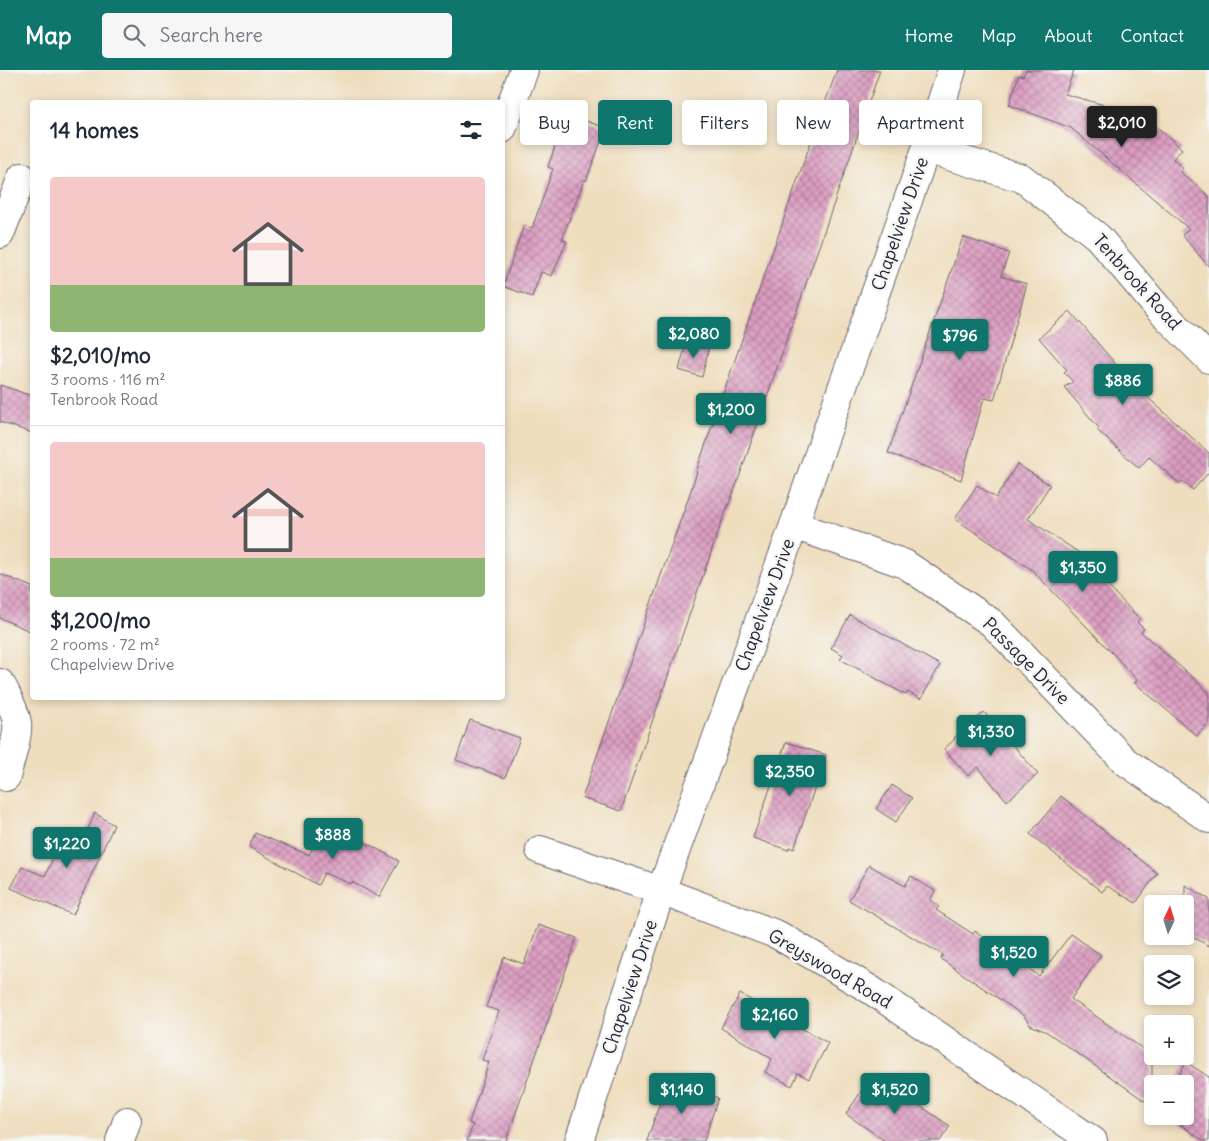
<!DOCTYPE html>
<meta charset="utf-8">
<style>
body{margin:0;font-family:Delius,sans-serif;background:#f6f6f7;color:#1f2937;height:100vh;display:flex;flex-direction:column;font-size:19px;white-space:nowrap}
*{box-sizing:border-box;margin:0}
p{font-size:16px;color:#747a83}
.icon{flex:none;width:28px;height:28px;fill:none;stroke:currentColor;stroke-width:2;stroke-linecap:round;stroke-linejoin:round}
.map{position:relative;flex:1;overflow:hidden}
.panel{position:absolute;left:30px;top:30px;width:475px;height:600px;display:flex;flex-direction:column;background:#fff;border-radius:5px;box-shadow:0 2px 8px #0003}
.panel>*{flex:none}
.guide{position:absolute;left:520px;top:30px;width:475px;height:45px;display:flex;gap:10px}
.needle{width:32px;rotate:4deg}
.buttons{position:absolute;left:1144px;top:825px;display:grid;gap:10px}
.buttons a{display:grid;place-items:center;width:50px;height:50px;border-radius:5px;background:#fff;box-shadow:0 2px 8px #0003;font-size:25px}
.price{position:absolute;translate:-50% -42px;padding:0 11px;border-radius:5px;background:#0f766e;color:#fff;font-size:16px;line-height:32px;filter:drop-shadow(0 1px 2px #0008)}
.price::after{content:'';position:absolute;left:50%;top:30px;width:15px;height:11px;margin-left:-8px;background:inherit;clip-path:polygon(0 0,100% 0,50% 100%)}
.price.current{background:#222;color:#fff}
ul{padding:0;list-style:none}
li{display:grid;align-content:center;gap:10px;height:265px;padding:0 20px}
li+li{border-top:1px solid #e0e1e3}
li span{display:grid;place-items:center;height:155px;border-radius:5px;color:#555}
li>.icon{margin-inline-start:auto}
span .icon{width:90px;height:90px;fill:#fffc;stroke-width:1}
li b{font-size:21px}
h2{display:flex;justify-content:space-between;align-items:center;height:60px;padding:0 20px;font-size:21px}
.tag{padding:0 18px;border-radius:5px;background:#fff;box-shadow:0 2px 8px #0003;font-size:18px;line-height:45px}
.tag.current{background:#0f766e;color:#fff}
header{display:flex;align-items:center;gap:30px;box-sizing:border-box;height:70px;padding:0 25px;background:#0f766e;color:#fff}
header strong{font-size:24px}
nav{display:flex;gap:28px;margin-inline-start:auto;font-size:18px}
.search{width:350px;height:45px;background:#f6f6f7;display:flex;align-items:center;gap:12px;box-sizing:border-box;padding:0 18px;border-radius:5px;color:#747a83;font-size:19px}
.map>svg:first-child{display:block}
.building{fill:url(#building-cross-hatch)}
.lines{fill:none;stroke-linecap:round;stroke-linejoin:round}
.minor-casing{stroke:#6a6469;stroke-width:30}
.minor{stroke:#fff;stroke-width:28}
.labels{text-anchor:middle;stroke-width:5;stroke-linejoin:round;paint-order:stroke}
.street-label{font-size:18px;fill:#22223b;stroke:#f6f6f2}
</style>
<header>
<strong>Map</strong>
<div class="search"><svg class="icon" aria-label="search" viewBox="0 0 24 24"><circle cx="10" cy="10" r="6"/><path d="M15 15l6 6"/></svg>Search here</div>
<nav><a>Home</a><a>Map</a><a>About</a><a>Contact</a></nav>
</header>
<div class="map">
<svg width="1209" height="1071" viewBox="0 0 1209 1071">
<defs>
<pattern id="building-cross-hatch" width="8" height="8" patternUnits="userSpaceOnUse" patternTransform="scale(1.25)"><rect width="8" height="8" fill="#dc9dc1"/><path d="M0 0l8 8M0 8l8-8" fill="none" stroke="#b2809e"/></pattern>
</defs>
<rect width="100%" height="100%" fill="#f6f6f2"/>
<filter id="ink" filterUnits="userSpaceOnUse"><feTurbulence type="fractalNoise" baseFrequency=".02" numOctaves="2"/><feDisplacementMap in="SourceGraphic" scale="10" xChannelSelector="R" yChannelSelector="G"/><feConvolveMatrix kernelMatrix="1 2 1 2 8 2 1 2 1" color-interpolation-filters="sRGB"/></filter>
<filter id="wash" filterUnits="userSpaceOnUse"><feTurbulence type="fractalNoise" baseFrequency=".0096" numOctaves="4" result="noise"/><feDisplacementMap in="SourceGraphic" scale="20" xChannelSelector="R" yChannelSelector="G"/><feGaussianBlur stdDeviation="1.12" result="paint"/><feColorMatrix in="noise" values="0 0 0 0 0 0 0 0 0 0 0 0 0 0 0 0 0 1.4 0 .05"/><feComposite in="paint" operator="in"/></filter>
<g filter="url(#wash)">
<rect width="100%" height="100%" fill="#efdebe"/>
<g id="blocks">
<path class="building" d="M 837,0 L 880,0 L 736,416 L 722,451 L 621,741 L 582,728 L 688,429 L 697,402 L 696,402 L 803,94 Z
M 1026,0 L 1074,0 L 1065,24 L 1104,35 L 1124,52 L 1127,49 L 1136,56 L 1145,46 L 1182,79 L 1173,89 L 1183,98 L 1180,102 L 1209,126 L 1209,197 L 1182,165 L 1189,159 L 1071,58 L 1009,35 L 1019,5 L 1023,6 Z
M 566,44 L 606,58 L 586,111 L 584,110 L 562,169 L 567,171 L 552,206 L 541,202 L 532,227 L 503,216 L 524,155 L 532,158 L 553,99 L 548,97 Z
M 963,167 L 1009,183 L 1001,206 L 1027,214 L 994,330 L 984,328 L 961,410 L 888,383 Z
M 1070,241 L 1132,313 L 1209,383 L 1209,402 L 1193,420 L 1182,411 L 1180,414 L 1149,387 L 1139,398 L 1097,360 L 1099,358 L 1064,317 L 1073,312 L 1064,302 L 1067,300 L 1039,268 Z
M 687,270 L 709,277 L 702,307 L 679,300 Z
M 0,315 L 32,326 L 32,363 L 0,352 Z
M 1017,394 L 1050,415 L 1028,449 L 1081,484 L 1079,487 L 1140,549 L 1137,552 L 1144,559 L 1141,562 L 1209,622 L 1209,652 L 1197,666 L 1135,613 L 1137,610 L 1114,585 L 1032,500 L 955,449 L 977,415 L 996,428 Z
M 0,504 L 32,517 L 32,562 L 0,548 Z
M 850,545 L 940,595 L 921,629 L 908,622 L 906,625 L 840,589 L 843,585 L 831,578 Z
M 984,642 L 1038,704 L 1007,731 L 978,697 L 968,706 L 944,679 L 955,669 L 954,668 Z
M 470,650 L 520,668 L 505,708 L 456,690 Z
M 786,672 L 826,685 L 794,779 L 789,777 L 788,780 L 753,768 Z
M 892,715 L 912,728 L 896,752 L 876,739 Z
M 1061,726 L 1157,803 L 1136,833 L 1107,816 L 1102,822 L 1030,764 Z
M 95,743 L 114,755 L 73,845 L 11,818 L 22,797 L 45,806 L 65,761 L 83,770 Z
M 323,758 L 346,770 L 350,764 L 399,791 L 379,827 L 352,812 L 351,814 L 324,803 L 318,815 L 249,777 L 255,763 L 309,785 Z
M 869,795 L 905,816 L 911,806 L 935,821 L 930,830 L 939,836 L 936,840 L 973,864 L 975,861 L 1039,906 L 1071,864 L 1101,885 L 1071,929 L 1152,985 L 1152,1036 L 1047,962 L 1030,955 L 1024,946 L 941,889 L 943,885 L 849,830 Z
M 1185,815 L 1209,829 L 1209,876 L 1185,862 Z
M 538,855 L 577,868 L 506,1071 L 467,1071 L 473,1055 L 469,1053 L 489,992 L 482,990 L 499,941 L 486,937 L 504,887 L 524,894 Z
M 740,924 L 828,973 L 809,1009 L 798,1003 L 792,1016 L 765,1002 L 772,989 L 721,958 Z
M 1186,992 L 1209,1007 L 1209,1071 L 1204,1071 L 1168,1046 L 1185,1046 L 1185,1014 L 1174,1014 Z
M 873,1004 L 950,1056 L 940,1071 L 885,1071 L 846,1044 Z
M 667,1011 L 718,1028 L 704,1071 L 647,1071 Z"/>
</g>
</g>
<g filter="url(#ink)">
<use href="#blocks" fill-opacity="0" stroke="#6a6469" stroke-width="1"/>
<g class="lines">
<g class="minor-casing">
<path id="minor" d="M 502,59 L 524,0
M 926,79 L 1022,108 L 1098,167 L 1158,238 L 1209,289
M 0,164 L 22,107
M 794,455 L 905,494 L 992,553 L 1126,692 L 1209,749
M 0,613 C 5,620 16,644 17,653 C 19,665 9,694 6,707
M 540,780 L 661,821 L 778,865 L 871,920 L 1093,1071
M 120,1071 L 127,1051
M 579,1071 L 661,821 L 794,455 L 926,79 L 952,0"/>
</g>
<use href="#minor" class="minor"/>
</g>
</g>
<g class="labels">
<g class="street-label">
<text transform="translate(900 154) rotate(-71)" y="6">Chapelview Drive</text>
<text transform="translate(1137 212) rotate(48)" y="6">Tenbrook Road</text>
<text transform="translate(765 535) rotate(-70)" y="6">Chapelview Drive</text>
<text transform="translate(1026 591) rotate(45)" y="6">Passage Drive</text>
<text transform="translate(830 899) rotate(30)" y="6">Greyswood Road</text>
<text transform="translate(630 917) rotate(-72)" y="6">Chapelview Drive</text>
</g>
</g>
</svg>
<div class="buttons">
<a><svg class="needle" viewBox="-14 -14 28 28"><path d="M0-13l5 13h-10z" fill="#e53935"/><path d="M0 13l5-13h-10z" fill="#747a83"/></svg></a>
<a><svg class="icon" aria-label="layers" viewBox="0 0 24 24"><path d="M12 4l9 5-9 5-9-5zM3 14l9 5 9-5"/></svg></a>
<a>+</a>
<a>−</a>
</div>
<b class="price current" style="left:1122px;top:78px">$2,010</b>
<b class="price" style="left:694px;top:289px">$2,080</b>
<b class="price" style="left:960px;top:291px">$796</b>
<b class="price" style="left:1123px;top:336px">$886</b>
<b class="price" style="left:731px;top:365px">$1,200</b>
<b class="price" style="left:1083px;top:523px">$1,350</b>
<b class="price" style="left:991px;top:687px">$1,330</b>
<b class="price" style="left:790px;top:727px">$2,350</b>
<b class="price" style="left:333px;top:790px">$888</b>
<b class="price" style="left:67px;top:799px">$1,220</b>
<b class="price" style="left:1014px;top:908px">$1,520</b>
<b class="price" style="left:775px;top:970px">$2,160</b>
<b class="price" style="left:682px;top:1045px">$1,140</b>
<b class="price" style="left:895px;top:1045px">$1,520</b>
<div class="guide">
<a class="tag">Buy</a>
<a class="tag current">Rent</a>
<a class="tag">Filters</a>
<a class="tag">New</a>
<a class="tag">Apartment</a>
</div>
<section class="panel">
<h2>14 homes<svg class="icon" aria-label="filters" viewBox="0 0 24 24"><path d="M4 7h16M4 17h16"/><circle cx="9" cy="7" r="2"/><circle cx="15" cy="17" r="2"/></svg></h2>
<ul>
<li><span style="background:linear-gradient(#f6c9c9 70%,#8fb573 0)"><svg class="icon" aria-label="home" viewBox="0 0 24 24"><path d="M3 11l9-7 9 7M6 9v11h12V9"/></svg></span><div><b>$2,010/mo</b><p>3 rooms · 116 m²</p><p>Tenbrook Road</p></div></li>
<li><span style="background:linear-gradient(#f6c9c9 75%,#8fb573 0)"><svg class="icon" aria-label="home" viewBox="0 0 24 24"><path d="M3 11l9-7 9 7M6 9v11h12V9"/></svg></span><div><b>$1,200/mo</b><p>2 rooms · 72 m²</p><p>Chapelview Drive</p></div></li>
</ul>
</section>
</div>
